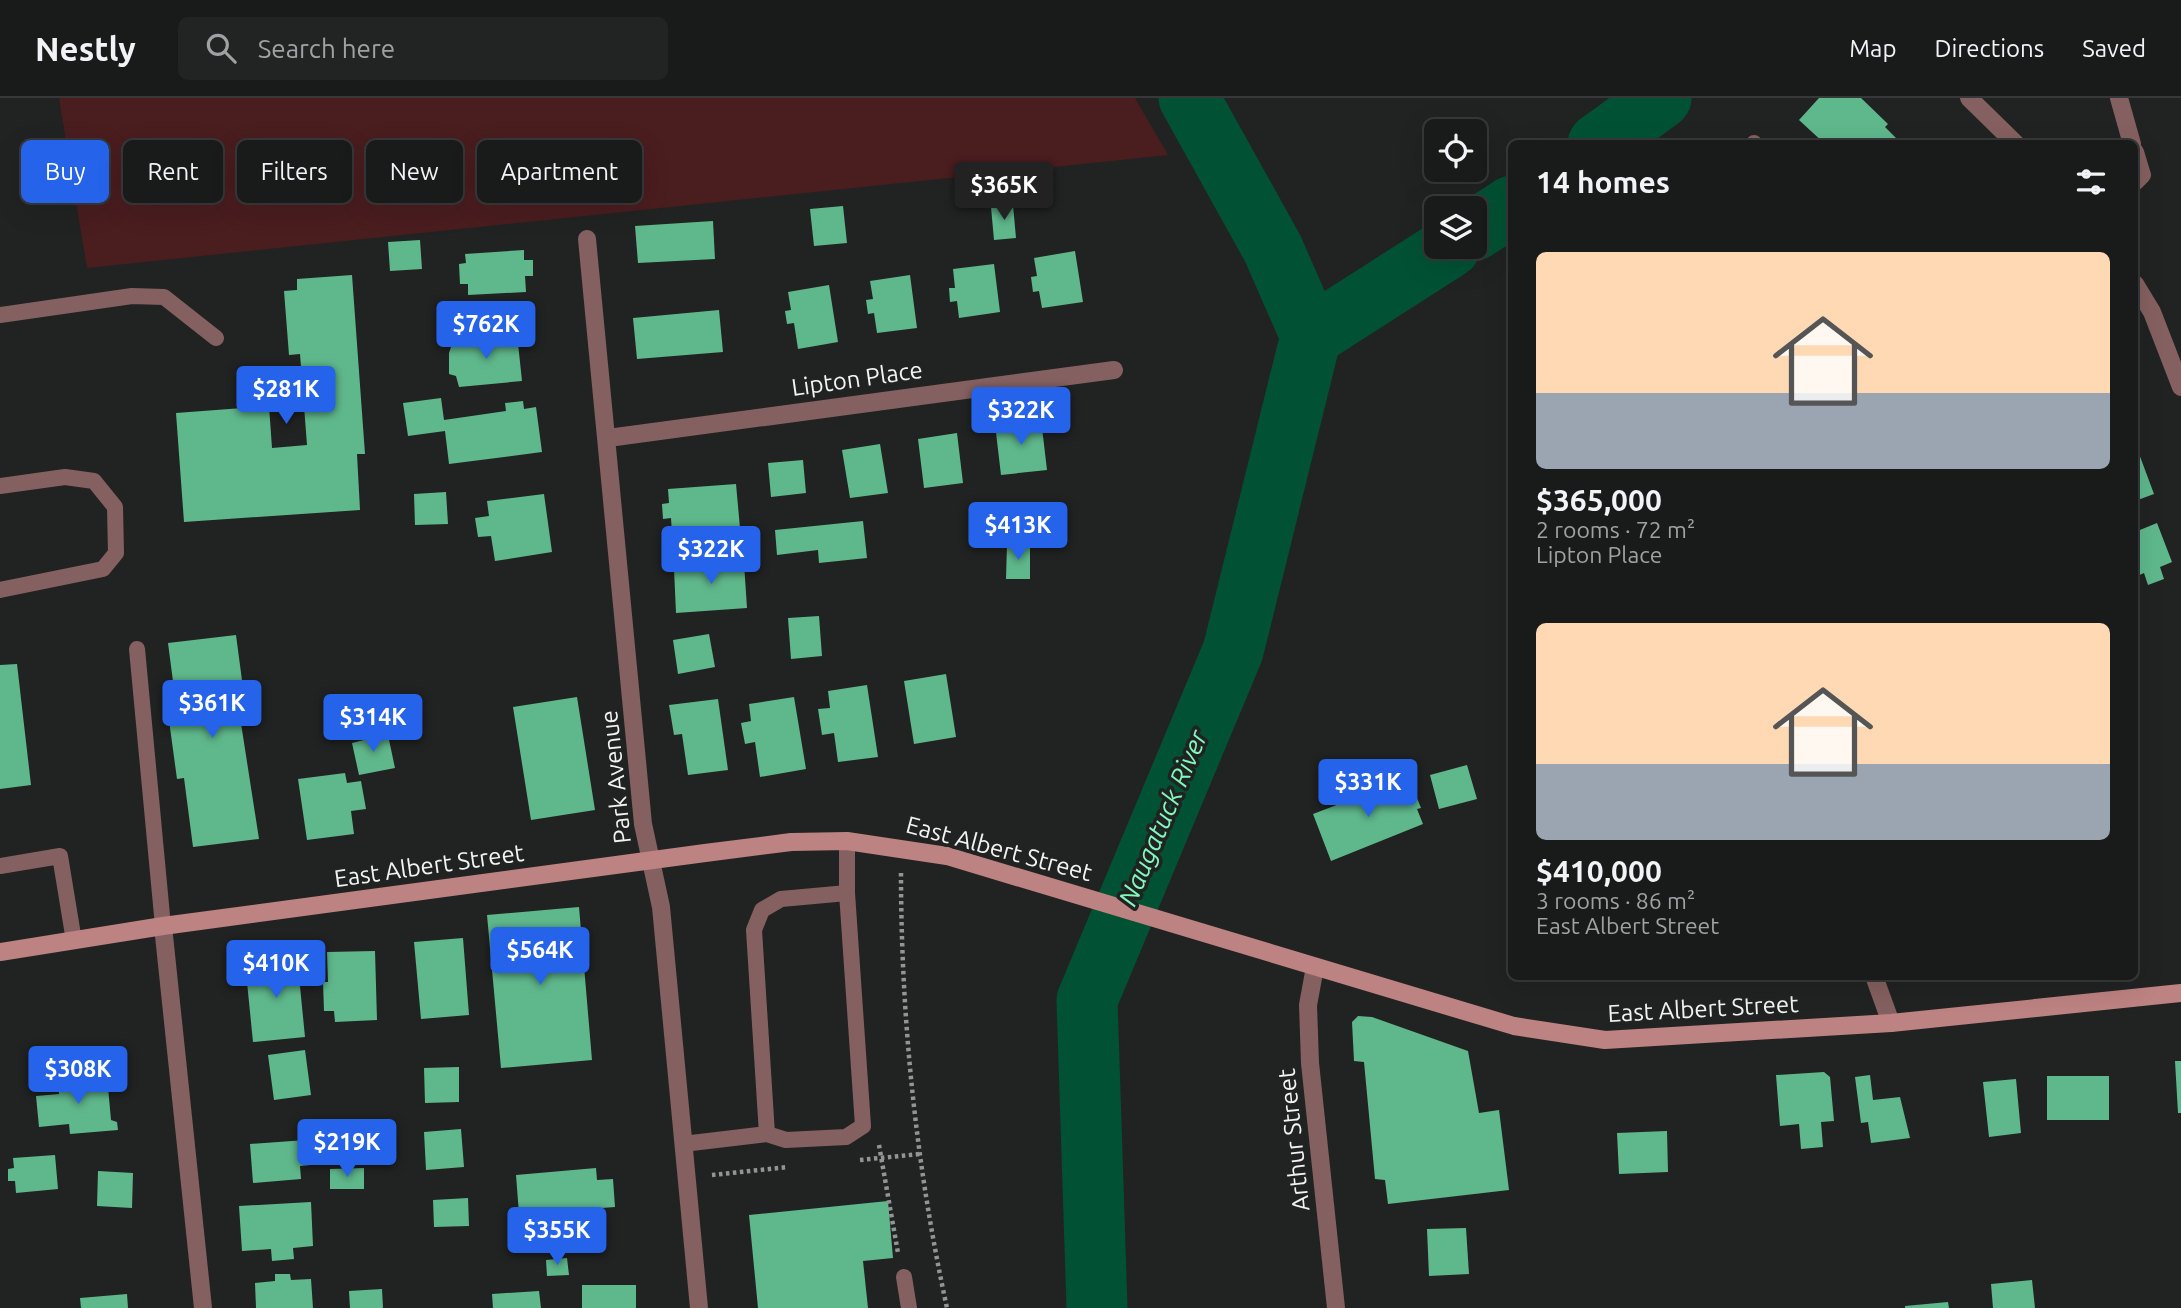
<!DOCTYPE html>
<meta charset="utf-8">
<style>
body{margin:0;font-family:Ubuntu,sans-serif;background:#222323;color:#f1f3f6;height:100vh;display:flex;flex-direction:column;font-size:26px;white-space:nowrap}
*{box-sizing:border-box;margin:0}
p{font-size:23px;color:#9fa1a2}
.icon{flex:none;width:38px;height:38px;fill:none;stroke:currentColor;stroke-width:2;stroke-linecap:round;stroke-linejoin:round}
.map{position:relative;flex:1;overflow:hidden}
.side{position:absolute;left:1508px;top:42px;width:630px;height:840px;display:flex;flex-direction:column;background:#191a1a;border-radius:10px;box-shadow:0 7px 28px #0002,0 0 0 2px #373839}
.side>*{flex:none}
.hud{position:absolute;left:21px;top:42px;width:665px;height:63px;display:flex;gap:14px}
.tools{position:absolute;left:1424px;top:21px;display:grid;gap:14px}
.tools a{display:grid;place-items:center;width:63px;height:63px;border-radius:10px;background:#191a1a;box-shadow:0 7px 28px #0002,0 0 0 2px #373839;font-size:35px}
.price{position:absolute;translate:-50% -60px;padding:0 16px;border-radius:7px;background:#2563eb;color:#fff;font-size:23px;line-height:46px;filter:drop-shadow(0 2px 4px #0008)}
.price::after{content:'';position:absolute;left:50%;top:42px;width:21px;height:16px;margin-left:-10px;background:inherit;clip-path:polygon(0 0,100% 0,50% 100%)}
.price.active{background:#222;color:#fff}
ul{padding:0;list-style:none}
li{display:grid;align-content:center;gap:14px;height:371px;padding:0 28px}
li span{display:grid;place-items:center;height:217px;border-radius:10px;color:#555}
li>.icon{margin-inline-start:auto}
span .icon{width:126px;height:126px;fill:#fffc;stroke-width:1}
li b{font-size:30px}
h2{display:flex;justify-content:space-between;align-items:center;height:84px;padding:0 28px;font-size:30px}
.chip{padding:0 24px;border-radius:10px;background:#191a1a;box-shadow:0 7px 28px #0002,0 0 0 2px #373839;font-size:24px;line-height:63px}
.chip.active{background:#2563eb;color:#fff}
header{display:flex;align-items:center;gap:42px;box-sizing:border-box;height:98px;padding:0 35px;background:#191a1a;border-bottom:2px solid #373839}
header strong{font-size:33px}
nav{display:flex;gap:38px;margin-inline-start:auto;font-size:24px}
.search{width:490px;height:63px;background:#222323;display:flex;align-items:center;gap:18px;box-sizing:border-box;padding:0 24px;border-radius:10px;color:#9fa1a2;font-size:26px}
.map>svg:first-child{display:block}
.green{fill:#4a1d1f}
.lines{fill:none;stroke-linecap:round;stroke-linejoin:round}
.river{stroke:#015234;stroke-width:61}
.building{fill:#5fb88c}
.path{stroke:#939594;stroke-width:4.5;stroke-dasharray:3.5 3.5;stroke-linecap:butt}
.lane{stroke:#856060;stroke-width:16}
.street{stroke:#856060;stroke-width:18}
.secondary{stroke:#bd8282;stroke-width:18}
.labels{text-anchor:middle;stroke-width:7;stroke-linejoin:round;paint-order:stroke}
.street-label{font-size:24px;fill:#f2f4f3;stroke:#212322}
.water-label{font-size:26px;font-style:italic;fill:#80f9bd;stroke:#212322}
</style>
<header>
<strong>Nestly</strong>
<div class="search"><svg class="icon" aria-label="search" viewBox="0 0 24 24"><circle cx="10" cy="10" r="6"/><path d="M15 15l6 6"/></svg>Search here</div>
<nav><a>Map</a><a>Directions</a><a>Saved</a></nav>
</header>
<div class="map">
<svg width="2181" height="1210" viewBox="0 0 2181 1210">
<rect width="100%" height="100%" fill="#212322"/>
<path class="green" d="M 59,0 L 1135,0 L 1168,57 L 87,170 Z"/>
<g class="lines">
<path class="river" d="M 1189,0 L 1273,151 L 1311,238
M 1598,46 L 1661,0
M 1475,132 L 1512,108
M 1311,238 L 1450,149
M 1097,1210 L 1087,902 L 1233,553 L 1311,238"/>
</g>
<path class="building" d="M 1819,0 L 1861,0 L 1888,26 L 1885,29 L 1902,46 L 1825,46 L 1799,22 Z
M 1013,107 L 1016,140 L 994,142 L 991,109 Z
M 843,108 L 847,145 L 814,148 L 810,111 Z
M 713,123 L 715,161 L 638,165 L 635,128 Z
M 420,142 L 422,171 L 390,173 L 388,144 Z
M 524,152 L 524,162 L 533,162 L 533,178 L 525,178 L 526,194 L 468,197 L 468,186 L 460,186 L 459,166 L 466,165 L 465,156 Z
M 1075,153 L 1083,204 L 1042,210 L 1039,193 L 1033,194 L 1031,179 L 1037,178 L 1034,160 Z
M 994,166 L 1000,214 L 959,220 L 957,203 L 950,204 L 949,190 L 955,190 L 953,171 Z
M 352,177 L 365,356 L 357,356 L 360,412 L 184,424 L 176,315 L 269,308 L 272,350 L 307,347 L 300,256 L 289,257 L 284,193 L 297,192 L 297,181 Z
M 910,177 L 917,230 L 877,235 L 874,215 L 868,216 L 866,202 L 873,201 L 870,183 Z
M 829,187 L 838,244 L 798,251 L 794,225 L 787,226 L 785,213 L 791,212 L 788,194 Z
M 719,212 L 723,254 L 637,261 L 633,220 Z
M 517,236 L 522,283 L 459,289 L 456,278 L 449,276 L 449,255 L 453,243 Z
M 441,300 L 444,322 L 506,313 L 505,305 L 523,303 L 524,311 L 536,309 L 542,354 L 449,366 L 445,333 L 408,338 L 403,305 Z
M 1041,321 L 1047,372 L 1001,377 L 995,326 Z
M 957,335 L 963,385 L 924,390 L 918,341 Z
M 2135,345 L 2154,396 L 2135,403 Z
M 880,346 L 888,395 L 850,400 L 842,352 Z
M 803,362 L 806,395 L 771,399 L 768,365 Z
M 736,386 L 740,430 L 672,436 L 671,420 L 663,421 L 662,406 L 669,405 L 668,391 Z
M 446,394 L 448,426 L 415,427 L 414,396 Z
M 544,396 L 552,454 L 495,463 L 491,438 L 478,439 L 475,420 L 489,418 L 487,403 Z
M 863,423 L 867,460 L 819,465 L 818,452 L 777,457 L 775,432 Z
M 2157,425 L 2172,464 L 2160,469 L 2164,481 L 2148,487 L 2144,475 L 2135,479 L 2135,434 Z
M 1007,447 L 1030,447 L 1030,481 L 1006,481 Z
M 726,458 L 726,467 L 744,465 L 747,510 L 676,515 L 674,471 L 699,469 L 698,460 Z
M 819,518 L 822,558 L 791,561 L 788,520 Z
M 709,536 L 715,569 L 678,576 L 673,542 Z
M 236,537 L 245,605 L 238,606 L 259,741 L 193,749 L 184,680 L 177,681 L 168,615 L 177,614 L 168,545 Z
M 17,566 L 31,687 L 0,691 L 0,567 Z
M 946,576 L 956,639 L 914,646 L 904,583 Z
M 867,587 L 878,659 L 838,664 L 834,635 L 822,637 L 818,611 L 830,610 L 828,593 Z
M 577,599 L 595,712 L 531,722 L 513,609 Z
M 794,599 L 806,671 L 760,679 L 755,644 L 745,646 L 741,625 L 751,623 L 749,606 Z
M 718,601 L 728,672 L 688,677 L 682,636 L 674,637 L 669,607 Z
M 376,633 L 377,640 L 388,637 L 395,670 L 359,677 L 352,645 L 364,642 L 363,636 Z
M 1467,667 L 1477,701 L 1439,711 L 1430,677 Z
M 345,675 L 347,685 L 361,683 L 366,711 L 351,713 L 354,736 L 307,742 L 298,681 Z
M 1405,681 L 1413,701 L 1417,700 L 1421,710 L 1417,711 L 1423,726 L 1331,763 L 1313,716 Z
M 579,809 L 592,962 L 501,970 L 487,817 Z
M 463,840 L 469,917 L 421,921 L 414,844 Z
M 375,853 L 377,922 L 335,924 L 334,913 L 324,913 L 323,884 L 328,884 L 327,854 Z
M 297,858 L 305,939 L 253,944 L 247,884 L 254,884 L 251,862 Z
M 1358,918 L 1372,919 L 1468,953 L 1479,1015 L 1499,1012 L 1509,1092 L 1388,1106 L 1385,1082 L 1375,1081 L 1364,964 L 1354,963 L 1352,924 Z
M 305,952 L 311,997 L 274,1002 L 268,957 Z
M 2175,963 L 2181,963 L 2181,1015 L 2178,1015 Z
M 459,969 L 459,1004 L 425,1005 L 424,970 Z
M 1824,974 L 1830,979 L 1834,1023 L 1821,1024 L 1823,1049 L 1801,1051 L 1799,1026 L 1780,1028 L 1776,977 Z
M 1870,977 L 1873,1002 L 1900,999 L 1910,1040 L 1871,1045 L 1868,1024 L 1861,1025 L 1855,979 Z
M 107,978 L 111,1022 L 117,1024 L 118,1032 L 70,1036 L 69,1026 L 39,1029 L 36,998 L 59,996 L 58,983 Z
M 2047,978 L 2109,978 L 2109,1022 L 2047,1022 Z
M 2016,981 L 2021,1035 L 1989,1039 L 1983,984 Z
M 461,1031 L 464,1069 L 426,1072 L 424,1034 Z
M 1667,1033 L 1668,1074 L 1619,1076 L 1617,1035 Z
M 320,1041 L 322,1066 L 300,1068 L 301,1081 L 253,1085 L 250,1046 Z
M 55,1057 L 58,1091 L 16,1095 L 15,1083 L 8,1083 L 8,1071 L 14,1070 L 13,1060 Z
M 364,1070 L 364,1091 L 330,1091 L 330,1071 Z
M 596,1070 L 597,1082 L 613,1081 L 615,1109 L 519,1116 L 516,1077 Z
M 98,1073 L 133,1075 L 132,1110 L 97,1108 Z
M 468,1100 L 469,1128 L 434,1129 L 433,1102 Z
M 888,1103 L 893,1160 L 863,1163 L 868,1210 L 758,1210 L 749,1117 Z
M 311,1104 L 313,1148 L 293,1150 L 294,1161 L 272,1163 L 271,1151 L 242,1153 L 239,1108 Z
M 1466,1130 L 1469,1176 L 1429,1178 L 1427,1131 Z
M 567,1160 L 569,1177 L 547,1178 L 546,1162 Z
M 275,1176 L 290,1176 L 291,1182 L 311,1181 L 313,1210 L 256,1210 L 255,1185 L 275,1183 Z
M 2032,1182 L 2035,1210 L 1993,1210 L 1991,1186 Z
M 582,1187 L 636,1187 L 636,1210 L 582,1210 Z
M 382,1191 L 383,1210 L 350,1210 L 349,1193 Z
M 539,1193 L 541,1210 L 493,1210 L 492,1196 Z
M 127,1196 L 128,1210 L 81,1210 L 80,1200 Z
M 1948,1204 L 1949,1210 L 1905,1210 L 1905,1208 Z"/>
<g class="lines">
<path class="path" d="M 901,775 C 901,920 916,1068 947,1210
M 879,1047 L 898,1155
M 860,1062 L 920,1056
M 712,1077 L 788,1069"/>
<path class="lane" d="M 1754,45 L 1754,46
M 0,217 L 132,198 L 164,199 L 216,240
M 0,388 L 65,379 L 94,383 L 115,409 L 116,455 L 103,471 L 0,492
M 137,551 L 163,828
M 0,768 L 60,758 L 74,843
M 767,1036 L 754,832 L 762,812 L 781,801 L 847,795
M 683,1046 L 767,1036 L 786,1042 L 846,1039 L 863,1028 L 847,795 L 847,743
M 904,1179 L 909,1210"/>
<path class="street" d="M 1969,0 L 2016,46
M 2119,0 L 2132,46
M 2135,54 L 2142,77 L 2135,84
M 587,141 L 643,726 L 661,809 L 699,1210
M 2135,186 L 2152,214 L 2181,289
M 608,340 L 1114,272
M 163,828 L 203,1210
M 1315,869 L 1308,907 L 1310,965 L 1336,1210
M 1874,878 L 1891,925"/>
<path class="secondary" d="M 0,854 L 163,828 L 705,755 L 791,744 L 847,743 L 947,758 L 1514,928 L 1605,942 L 1891,925 L 2181,895"/>
</g>
<g class="labels">
<g class="street-label">
<text transform="translate(857 281) rotate(-8)" y="8">Lipton Place</text>
<text transform="translate(616 679) rotate(-96)" y="8">Park Avenue</text>
<text transform="translate(999 751) rotate(15)" y="8">East Albert Street</text>
<text transform="translate(429 768) rotate(-8)" y="8">East Albert Street</text>
<text transform="translate(1703 911) rotate(-3)" y="8">East Albert Street</text>
<text transform="translate(1294 1042) rotate(-96)" y="8">Arthur Street</text>
</g>
<g class="water-label">
<text transform="translate(1163 720) rotate(-67)" y="9">Naugatuck River</text>
</g>
</g>
</svg>
<div class="tools">
<a><svg class="icon" aria-label="locate" viewBox="0 0 24 24"><circle cx="12" cy="12" r="6"/><path d="M12 2v4M12 18v4M2 12h4M18 12h4"/></svg></a>
<a><svg class="icon" aria-label="layers" viewBox="0 0 24 24"><path d="M12 4l9 5-9 5-9-5zM3 14l9 5 9-5"/></svg></a>
</div>
<b class="price active" style="left:1004px;top:124px">$365K</b>
<b class="price" style="left:486px;top:263px">$762K</b>
<b class="price" style="left:286px;top:328px">$281K</b>
<b class="price" style="left:1021px;top:349px">$322K</b>
<b class="price" style="left:1018px;top:464px">$413K</b>
<b class="price" style="left:711px;top:488px">$322K</b>
<b class="price" style="left:212px;top:642px">$361K</b>
<b class="price" style="left:373px;top:656px">$314K</b>
<b class="price" style="left:1368px;top:721px">$331K</b>
<b class="price" style="left:540px;top:889px">$564K</b>
<b class="price" style="left:276px;top:902px">$410K</b>
<b class="price" style="left:78px;top:1008px">$308K</b>
<b class="price" style="left:347px;top:1081px">$219K</b>
<b class="price" style="left:557px;top:1169px">$355K</b>
<div class="hud">
<a class="chip active">Buy</a>
<a class="chip">Rent</a>
<a class="chip">Filters</a>
<a class="chip">New</a>
<a class="chip">Apartment</a>
</div>
<section class="side">
<h2>14 homes<svg class="icon" aria-label="filters" viewBox="0 0 24 24"><path d="M4 7h16M4 17h16"/><circle cx="9" cy="7" r="2"/><circle cx="15" cy="17" r="2"/></svg></h2>
<ul>
<li><span style="background:linear-gradient(#ffd9b3 65%,#9aa5b1 0)"><svg class="icon" aria-label="home" viewBox="0 0 24 24"><path d="M3 11l9-7 9 7M6 9v11h12V9"/></svg></span><div><b>$365,000</b><p>2 rooms · 72 m²</p><p>Lipton Place</p></div></li>
<li><span style="background:linear-gradient(#ffd9b3 65%,#9aa5b1 0)"><svg class="icon" aria-label="home" viewBox="0 0 24 24"><path d="M3 11l9-7 9 7M6 9v11h12V9"/></svg></span><div><b>$410,000</b><p>3 rooms · 86 m²</p><p>East Albert Street</p></div></li>
</ul>
</section>
</div>
